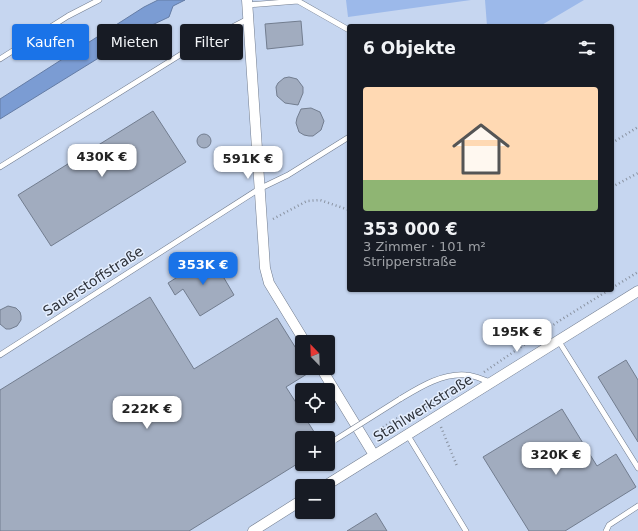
<!DOCTYPE html>
<html lang="de">
<meta charset="utf-8">
<style>
body{margin:0;font-family:"DejaVu Sans",sans-serif;background:#20242c;color:#f1f3f6;height:100vh;display:flex;flex-direction:column;font-size:15px;white-space:nowrap}
*{box-sizing:border-box;margin:0}
p{font-size:13px;color:#9ea1a6}
.icon{flex:none;width:22px;height:22px;fill:none;stroke:currentColor;stroke-width:2;stroke-linecap:round;stroke-linejoin:round}
.map{position:relative;flex:1;overflow:hidden}
.drawer{position:absolute;left:347px;top:24px;width:267px;height:268px;display:flex;flex-direction:column;background:#171b24;border-radius:4px;box-shadow:0 1px 3px #0004}
.drawer>*{flex:none}
.top-card{position:absolute;left:12px;top:24px;width:275px;height:36px;display:flex;gap:8px}
.needle{width:26px;rotate:337deg}
.fabs{position:absolute;left:295px;top:335px;display:grid;gap:8px}
.fabs a{display:grid;place-items:center;width:40px;height:40px;border-radius:4px;background:#171b24;box-shadow:0 1px 3px #0004;font-size:20px}
.price{position:absolute;translate:-50% -34px;padding:0 9px;border-radius:8px;background:#fff;color:#222;font-size:13px;line-height:26px;filter:drop-shadow(0 1px 2px #0008)}
.price::after{content:'';position:absolute;left:50%;top:24px;width:12px;height:9px;margin-left:-6px;background:inherit;clip-path:polygon(0 0,100% 0,50% 100%)}
.price.active{background:#1a73e8;color:#fff}
ul{padding:0;list-style:none}
li{display:grid;align-content:center;gap:8px;height:212px;padding:0 16px}
li span{display:grid;place-items:center;height:124px;border-radius:4px;color:#555}
li>.icon{margin-inline-start:auto}
span .icon{width:72px;height:72px;fill:#fffc;stroke-width:1}
li b{font-size:17px}
h2{display:flex;justify-content:space-between;align-items:center;height:48px;padding:0 16px;font-size:17px}
.pill{padding:0 14px;border-radius:4px;background:#171b24;box-shadow:0 1px 3px #0004;font-size:14px;line-height:36px}
.pill.active{background:#1a73e8;color:#fff}
.map>svg:first-child{display:block}
.built{fill:#c6d6f0;fill-rule:evenodd}
.green{fill:#9cb9ea}
.water{fill:#7b9cd3;stroke:#647ca5}
.building{fill:#a1acbf;stroke:#727d8f}
.lines{fill:none;stroke-linecap:round;stroke-linejoin:round}
.lane-casing{stroke:#717c8e;stroke-width:6}
.street-casing{stroke:#717c8e;stroke-width:11}
.path{stroke:#8992a0;stroke-width:2.5;stroke-dasharray:1 3;stroke-linecap:butt}
.lane{stroke:#fff;stroke-width:5}
.street{stroke:#fff;stroke-width:10}
.lane-bridge-casing{stroke:#717c8e;stroke-width:6;stroke-linecap:butt}
.lane-bridge{stroke:#fff;stroke-width:5}
.labels{text-anchor:middle;stroke-width:3;stroke-linejoin:round;paint-order:stroke}
.street-label{font-size:14px;fill:#2e323a;stroke:#e4eefe}
</style>
<div class="map">
<svg width="638" height="531" viewBox="0 0 638 531">
<rect width="100%" height="100%" fill="#d5e1f5"/>
<path class="built" d="M 0,0 L 638,0 L 638,531 L 0,531 ZM 349,26 L 612,26 L 612,290 L 349,290 ZM 302,342 L 328,342 L 328,368 L 302,368 ZM 302,390 L 328,390 L 328,416 L 302,416 ZM 302,438 L 328,438 L 328,464 L 302,464 ZM 302,486 L 328,486 L 328,512 L 302,512 Z"/>
<path class="green" d="M 346,0 L 471,0 L 348,17 Z
M 485,0 L 584,0 L 540,26 L 487,26 Z"/>
<path class="water" d="M 158,0 L 185,0 L 173,6 L 169,17 L 152,25 L 0,119 L 0,99 L 144,7 Z"/>
<path class="building" d="M 301,21 L 303,45 L 267,49 L 265,24 Z
M 289,77 L 297,79 L 303,87 L 303,93 L 298,105 L 285,103 L 277,96 L 276,87 L 278,83 L 284,78 Z
M 311,108 L 320,112 L 324,121 L 321,130 L 313,136 L 309,136 L 304,135 L 299,132 L 296,123 L 297,118 L 301,109 Z
M 153,111 L 186,162 L 51,246 L 18,195 Z
M197 141a7 7 0 1 1 14 0a7 7 0 1 1-14 0Z
M 211,256 L 234,295 L 200,316 L 183,289 L 175,295 L 168,283 Z
M 150,297 L 194,369 L 277,318 L 302,358 L 302,368 L 315,368 L 315,369 L 286,387 L 302,412 L 302,416 L 304,416 L 318,438 L 302,438 L 302,461 L 189,531 L 0,531 L 0,390 Z
M 8,306 L 16,308 L 20,312 L 21,316 L 21,320 L 17,326 L 10,329 L 6,329 L 0,324 L 0,310 Z
M 626,360 L 638,380 L 638,442 L 598,377 Z
M 562,409 L 597,466 L 616,454 L 636,487 L 565,531 L 529,531 L 483,457 Z
M 376,513 L 387,531 L 347,531 Z"/>
<g class="lines">
<g class="lane-casing">
<path id="lane" d="M 248,5 L 298,1 L 349,30
M 0,59 L 68,16 L 99,0
M 0,167 L 188,50 L 248,19
M 558,340 L 638,468
M 0,355 L 259,189 L 288,175 L 349,137
M 400,399 C 420,387 442,373 466,375 C 474,375 483,380 490,382
M 407,434 L 466,531
M 606,531 L 609,525 L 638,506"/>
</g>
<g class="street-casing">
<path id="street" d="M 247,0 L 265,268 L 269,283 L 305,342
M 321,368 L 374,455
M 325,486 L 638,291
M 253,531 L 302,500"/>
</g>
<path class="path" d="M 612,143 L 638,127
M 612,187 L 638,173
M 273,219 L 307,201 L 320,200 L 349,210
M 612,288 L 638,272
M 484,372 L 559,321 L 609,290
M 441,427 L 457,466
M 373,434 L 395,419 L 419,412 L 464,384"/>
<use href="#lane" class="lane"/>
<use href="#street" class="street"/>
<g class="lane-bridge-casing">
<path id="lane-bridge" d="M 335,440 L 400,399"/>
</g>
<use href="#lane-bridge" class="lane-bridge"/>
</g>
<g class="labels">
<g class="street-label">
<text transform="translate(93 281) rotate(-33)" y="5">Sauerstoffstraße</text>
<text transform="translate(423 408) rotate(-32)" y="5">Stahlwerkstraße</text>
</g>
</g>
</svg>
<div class="fabs">
<a><svg class="needle" viewBox="-14 -14 28 28"><path d="M0-13l5 13h-10z" fill="#e53935"/><path d="M0 13l5-13h-10z" fill="#9ea1a6"/></svg></a>
<a><svg class="icon" aria-label="locate" viewBox="0 0 24 24"><circle cx="12" cy="12" r="6"/><path d="M12 2v4M12 18v4M2 12h4M18 12h4"/></svg></a>
<a>+</a>
<a>−</a>
</div>
<b class="price" style="left:102px;top:178px">430K €</b>
<b class="price" style="left:248px;top:180px">591K €</b>
<b class="price active" style="left:203px;top:286px">353K €</b>
<b class="price" style="left:517px;top:353px">195K €</b>
<b class="price" style="left:147px;top:430px">222K €</b>
<b class="price" style="left:556px;top:476px">320K €</b>
<div class="top-card">
<a class="pill active">Kaufen</a>
<a class="pill">Mieten</a>
<a class="pill">Filter</a>
</div>
<section class="drawer">
<h2>6 Objekte<svg class="icon" aria-label="filters" viewBox="0 0 24 24"><path d="M4 7h16M4 17h16"/><circle cx="9" cy="7" r="2"/><circle cx="15" cy="17" r="2"/></svg></h2>
<ul>
<li><span style="background:linear-gradient(#ffd9b3 75%,#8fb573 0)"><svg class="icon" aria-label="home" viewBox="0 0 24 24"><path d="M3 11l9-7 9 7M6 9v11h12V9"/></svg></span><div><b>353 000 €</b><p>3 Zimmer · 101 m²</p><p>Stripperstraße</p></div></li>
</ul>
</section>
</div>
